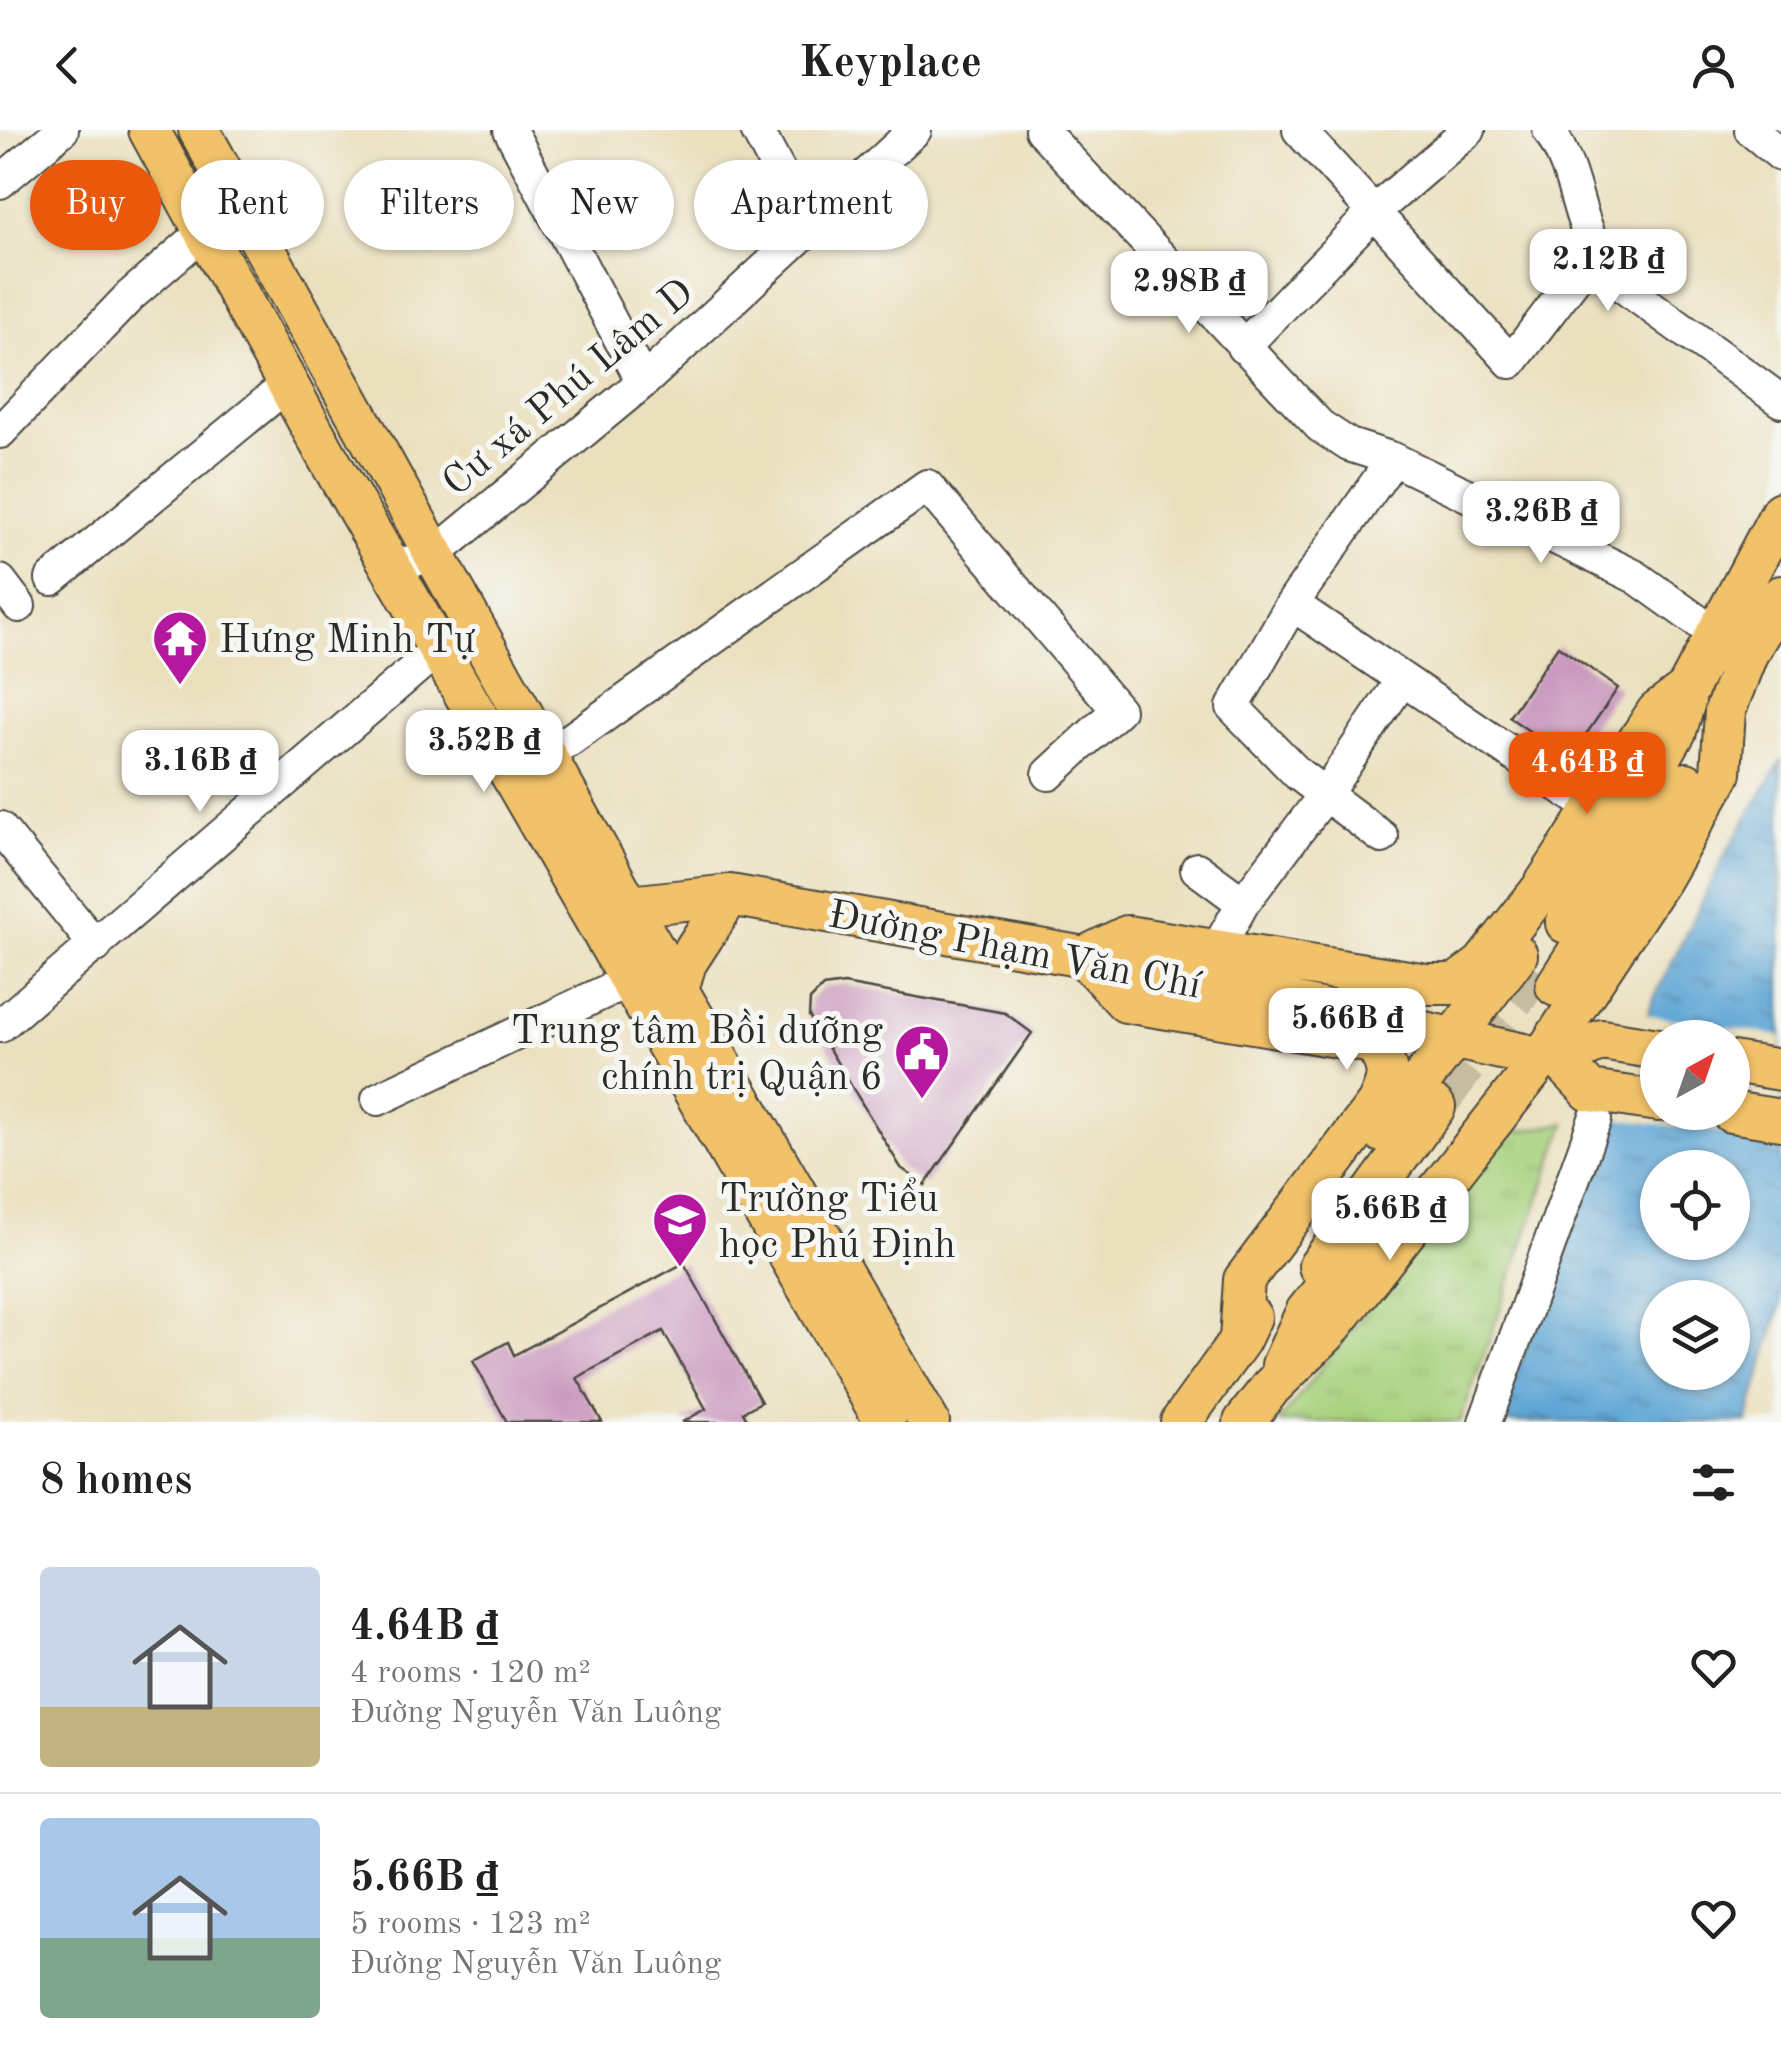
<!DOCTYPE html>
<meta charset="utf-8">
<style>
body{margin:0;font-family:"Old Standard TT",serif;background:#f2f2f2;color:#222;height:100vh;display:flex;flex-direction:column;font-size:38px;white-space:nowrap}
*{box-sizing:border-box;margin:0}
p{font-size:32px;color:#767676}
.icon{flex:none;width:55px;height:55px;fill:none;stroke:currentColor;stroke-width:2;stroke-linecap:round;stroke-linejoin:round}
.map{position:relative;height:1292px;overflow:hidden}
.sheet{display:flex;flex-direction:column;background:#fff;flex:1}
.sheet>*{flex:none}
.top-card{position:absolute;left:30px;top:30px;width:1000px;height:90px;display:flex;gap:20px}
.needle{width:65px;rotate:40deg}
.tools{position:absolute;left:1640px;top:890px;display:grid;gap:20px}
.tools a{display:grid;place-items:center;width:110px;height:110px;border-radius:50%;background:#fff;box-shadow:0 2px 8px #0004;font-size:50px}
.price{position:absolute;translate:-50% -85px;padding:0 22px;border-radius:20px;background:#fff;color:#222;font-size:32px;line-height:65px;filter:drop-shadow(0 2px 5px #0008)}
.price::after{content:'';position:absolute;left:50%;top:60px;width:30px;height:22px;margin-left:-15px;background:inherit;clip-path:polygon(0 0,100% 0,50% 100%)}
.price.active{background:#ea580c;color:#fff}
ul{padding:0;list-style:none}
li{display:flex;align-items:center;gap:30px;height:250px;padding:0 40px}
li+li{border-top:2px solid #e0e0e0}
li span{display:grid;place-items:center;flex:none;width:280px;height:200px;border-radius:10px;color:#555}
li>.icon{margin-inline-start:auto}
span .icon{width:120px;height:120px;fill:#fffc;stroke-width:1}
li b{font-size:42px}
h2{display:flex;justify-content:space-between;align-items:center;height:120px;padding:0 40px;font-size:42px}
.pill{padding:0 35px;border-radius:45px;background:#fff;box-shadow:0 2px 8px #0004;font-size:35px;line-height:90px}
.pill.active{background:#ea580c;color:#fff}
header{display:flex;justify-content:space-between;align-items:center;height:130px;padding:0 40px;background:#fff;font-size:45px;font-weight:600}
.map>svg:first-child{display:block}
.grass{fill:url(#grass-tufts);stroke:#6a7e54;stroke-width:2.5}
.water{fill:url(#water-ripples);stroke:#456880;stroke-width:2.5;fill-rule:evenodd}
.pier{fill:#ebe0be;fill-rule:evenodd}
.building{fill:#c996bd}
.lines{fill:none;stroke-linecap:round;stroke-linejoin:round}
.major-tunnel{stroke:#c5bca1;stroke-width:40;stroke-dasharray:40 20;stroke-linecap:butt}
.minor-casing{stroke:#484641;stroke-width:36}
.major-casing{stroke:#484641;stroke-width:44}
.minor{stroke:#fff;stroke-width:32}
.major{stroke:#f2c26a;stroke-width:40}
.labels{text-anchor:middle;stroke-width:10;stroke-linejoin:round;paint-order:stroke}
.street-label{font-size:40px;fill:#2b2b2b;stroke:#f6f6f2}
.poi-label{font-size:40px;fill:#2b2b2b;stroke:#f6f6f2;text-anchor:start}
</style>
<header><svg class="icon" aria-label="back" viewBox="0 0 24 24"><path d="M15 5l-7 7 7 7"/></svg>Keyplace<svg class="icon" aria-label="person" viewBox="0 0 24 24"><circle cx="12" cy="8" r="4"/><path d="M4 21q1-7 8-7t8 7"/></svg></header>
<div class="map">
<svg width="1781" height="1292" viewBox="0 0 1781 1292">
<defs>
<pattern id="grass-tufts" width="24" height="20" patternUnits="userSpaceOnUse" patternTransform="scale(2.5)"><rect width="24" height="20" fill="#a8d27d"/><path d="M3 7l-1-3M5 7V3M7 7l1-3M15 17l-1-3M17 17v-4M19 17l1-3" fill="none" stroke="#91b46c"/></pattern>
<pattern id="water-ripples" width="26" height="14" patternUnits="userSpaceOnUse" patternTransform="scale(2.5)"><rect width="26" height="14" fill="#5fa6d5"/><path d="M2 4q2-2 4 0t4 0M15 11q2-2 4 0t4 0" fill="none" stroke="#4f87ad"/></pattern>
</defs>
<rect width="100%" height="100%" fill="#f6f6f2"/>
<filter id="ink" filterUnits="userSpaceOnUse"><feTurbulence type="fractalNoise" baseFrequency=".01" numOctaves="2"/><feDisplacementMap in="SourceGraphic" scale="20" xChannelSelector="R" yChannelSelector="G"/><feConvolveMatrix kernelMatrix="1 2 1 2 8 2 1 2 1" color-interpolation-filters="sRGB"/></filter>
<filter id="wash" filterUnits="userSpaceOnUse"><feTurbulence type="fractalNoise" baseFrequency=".0048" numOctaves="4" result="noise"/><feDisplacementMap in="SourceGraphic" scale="40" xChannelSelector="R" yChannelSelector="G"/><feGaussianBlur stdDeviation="2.25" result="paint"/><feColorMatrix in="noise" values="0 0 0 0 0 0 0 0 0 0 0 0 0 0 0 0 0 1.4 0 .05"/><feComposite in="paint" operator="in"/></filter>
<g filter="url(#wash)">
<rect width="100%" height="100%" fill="#ebe0be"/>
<path class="grass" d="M 1566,993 L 1460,1292 L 1279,1292 L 1483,1031 L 1510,1003 Z"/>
<path class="water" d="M 1781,631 L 1781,1174 L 1747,1292 L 1499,1292 L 1653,870 L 1726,723 ZM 1658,908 L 1732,908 L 1732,982 L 1658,982 ZM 1658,1038 L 1732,1038 L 1732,1112 L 1658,1112 ZM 1658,1168 L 1732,1168 L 1732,1242 L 1658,1242 Z"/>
<path class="pier" d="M 1643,884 L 1781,906 L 1781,1010 L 1603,987 ZM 1658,908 L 1732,908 L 1732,982 L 1658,982 Z"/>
<g id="blocks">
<path class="building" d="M 1558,516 L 1618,558 L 1569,629 L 1509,587 Z
M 844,854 L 1005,883 L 1032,903 L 925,1055 L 901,1038 L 809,886 L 810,870 L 823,857 Z
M 684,1133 L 761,1272 L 743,1282 L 749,1292 L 682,1292 L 706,1279 L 663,1201 L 577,1248 L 602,1292 L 507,1292 L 473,1231 L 508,1212 L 514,1225 Z"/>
</g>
</g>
<g filter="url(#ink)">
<use href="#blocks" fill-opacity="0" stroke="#484641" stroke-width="2.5"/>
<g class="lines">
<path class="major-tunnel" d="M 1442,968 L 1537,839"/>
<g class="minor-casing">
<path id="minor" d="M 510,0 L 643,252
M 757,0 L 810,100
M 1041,0 L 1320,296 L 1349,315 L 1393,329 L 1636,447 L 1714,503
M 1299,0 L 1511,232 L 1594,123
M 1549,0 C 1586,58 1571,104 1624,157 L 1781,271
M 1751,0 L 1781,25
M 0,52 L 62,0
M 1243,217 L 1375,81 L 1469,0
M 0,302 L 130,166 L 206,100
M 394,438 L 437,422 L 643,252 L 915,0
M 52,449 L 287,255
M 0,451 L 19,476
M 1292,474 L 1393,329
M 545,621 L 570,610 L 927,356 L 1118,580 L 1049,644
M 0,698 L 96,816
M 1382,707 L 1298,644 L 1233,577 L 1292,474 L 1592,678
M 1197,739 L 1243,773
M 1216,821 L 1243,773 L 1324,666 L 1402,550
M 0,896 L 438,519
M 378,969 L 628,851
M 1485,1292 L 1595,989"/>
</g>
<g class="major-casing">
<path id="major" d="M 149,0 L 328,328 L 885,1292
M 199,0 L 629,776 L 929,1292
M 1676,580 L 1781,382
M 609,772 L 629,776 L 730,765 L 1084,827 L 1542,928 L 1560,929 L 1602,910 L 1658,919
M 1566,793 L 1676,601 L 1685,571
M 1556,856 L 1686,653
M 678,859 L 686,833 L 730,765
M 1560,929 L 1590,961 L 1658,971
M 1732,932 L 1781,940
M 1731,982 L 1781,990
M 1382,1002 L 1517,825
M 1319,1136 L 1435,977
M 1240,1210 L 1244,1150 L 1377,974 C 1390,948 1391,937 1373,913 L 1126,872 L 1084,827 L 1127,806 L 1427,854 L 1456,854 L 1482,835 L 1541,760 L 1657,582 L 1689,558
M 1282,1235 L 1306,1182 L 1355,1120
M 1181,1292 L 1240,1210 L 1251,1187
M 1244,1292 L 1271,1257 L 1327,1202 L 1542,928 L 1661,748 L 1721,643 L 1725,581 L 1747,524 L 1781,466"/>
</g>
<use href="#minor" class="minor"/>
<use href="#major" class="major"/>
</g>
</g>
<defs>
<g id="temple-pin" transform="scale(2.875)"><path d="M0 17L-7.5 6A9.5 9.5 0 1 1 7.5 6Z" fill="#b5179e" stroke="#f6f6f2"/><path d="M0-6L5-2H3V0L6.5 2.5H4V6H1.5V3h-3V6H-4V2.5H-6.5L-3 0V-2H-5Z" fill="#fff"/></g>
<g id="civic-pin" transform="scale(2.875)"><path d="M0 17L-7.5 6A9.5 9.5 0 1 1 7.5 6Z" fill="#b5179e" stroke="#f6f6f2"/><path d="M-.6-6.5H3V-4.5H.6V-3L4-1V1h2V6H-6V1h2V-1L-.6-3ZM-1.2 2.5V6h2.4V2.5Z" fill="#fff"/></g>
<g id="school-pin" transform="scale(2.875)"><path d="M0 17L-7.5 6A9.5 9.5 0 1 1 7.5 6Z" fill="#b5179e" stroke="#f6f6f2"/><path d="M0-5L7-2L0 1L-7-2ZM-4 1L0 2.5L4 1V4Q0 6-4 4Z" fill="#fff"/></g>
</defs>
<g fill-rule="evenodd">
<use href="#temple-pin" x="180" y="508"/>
<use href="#civic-pin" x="922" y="922"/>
<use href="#school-pin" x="680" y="1090"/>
</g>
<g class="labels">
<g class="street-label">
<text transform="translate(567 256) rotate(-40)" y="14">Cư xá Phú Lâm D</text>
<text transform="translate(1015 818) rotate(11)" y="14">Đường Phạm Văn Chí</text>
</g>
<g class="poi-label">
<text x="219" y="522">Hưng Minh Tự</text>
<text x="883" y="913" text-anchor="end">Trung tâm Bồi dưỡng<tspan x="883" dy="46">chính trị Quận 6</tspan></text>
<text x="719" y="1081">Trường Tiểu<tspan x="719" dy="46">học Phú Định</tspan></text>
</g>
</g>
</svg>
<div class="tools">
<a><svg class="needle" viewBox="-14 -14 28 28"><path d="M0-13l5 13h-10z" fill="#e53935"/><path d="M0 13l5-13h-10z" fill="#767676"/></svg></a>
<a><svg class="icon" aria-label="locate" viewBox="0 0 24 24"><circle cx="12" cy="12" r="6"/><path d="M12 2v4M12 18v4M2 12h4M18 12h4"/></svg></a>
<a><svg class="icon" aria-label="layers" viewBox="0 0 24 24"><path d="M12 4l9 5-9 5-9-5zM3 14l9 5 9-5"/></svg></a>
</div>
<b class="price" style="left:1608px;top:184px">2.12B ₫</b>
<b class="price" style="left:1189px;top:206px">2.98B ₫</b>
<b class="price" style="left:1541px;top:436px">3.26B ₫</b>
<b class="price" style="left:484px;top:665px">3.52B ₫</b>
<b class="price" style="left:200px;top:685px">3.16B ₫</b>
<b class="price active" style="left:1587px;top:687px">4.64B ₫</b>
<b class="price" style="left:1347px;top:943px">5.66B ₫</b>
<b class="price" style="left:1390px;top:1133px">5.66B ₫</b>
<div class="top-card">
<a class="pill active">Buy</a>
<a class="pill">Rent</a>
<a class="pill">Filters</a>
<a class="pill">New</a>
<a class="pill">Apartment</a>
</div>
</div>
<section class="sheet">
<h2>8 homes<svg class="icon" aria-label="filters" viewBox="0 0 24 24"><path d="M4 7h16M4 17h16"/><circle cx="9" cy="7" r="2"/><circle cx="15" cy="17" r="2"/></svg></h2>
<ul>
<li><span style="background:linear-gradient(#c9d6e8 70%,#c2b280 0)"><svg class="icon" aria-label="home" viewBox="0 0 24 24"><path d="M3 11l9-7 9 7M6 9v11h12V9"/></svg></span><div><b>4.64B ₫</b><p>4 rooms · 120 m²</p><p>Đường Nguyễn Văn Luông</p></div><svg class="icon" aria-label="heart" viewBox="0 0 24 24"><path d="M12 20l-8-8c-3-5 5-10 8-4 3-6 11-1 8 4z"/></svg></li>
<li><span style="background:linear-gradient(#a9c7e8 60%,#7fa58c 0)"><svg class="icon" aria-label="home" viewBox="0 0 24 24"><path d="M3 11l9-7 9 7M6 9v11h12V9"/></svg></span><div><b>5.66B ₫</b><p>5 rooms · 123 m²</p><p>Đường Nguyễn Văn Luông</p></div><svg class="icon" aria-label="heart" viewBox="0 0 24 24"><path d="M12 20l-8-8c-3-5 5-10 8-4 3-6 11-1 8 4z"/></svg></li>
</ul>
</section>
